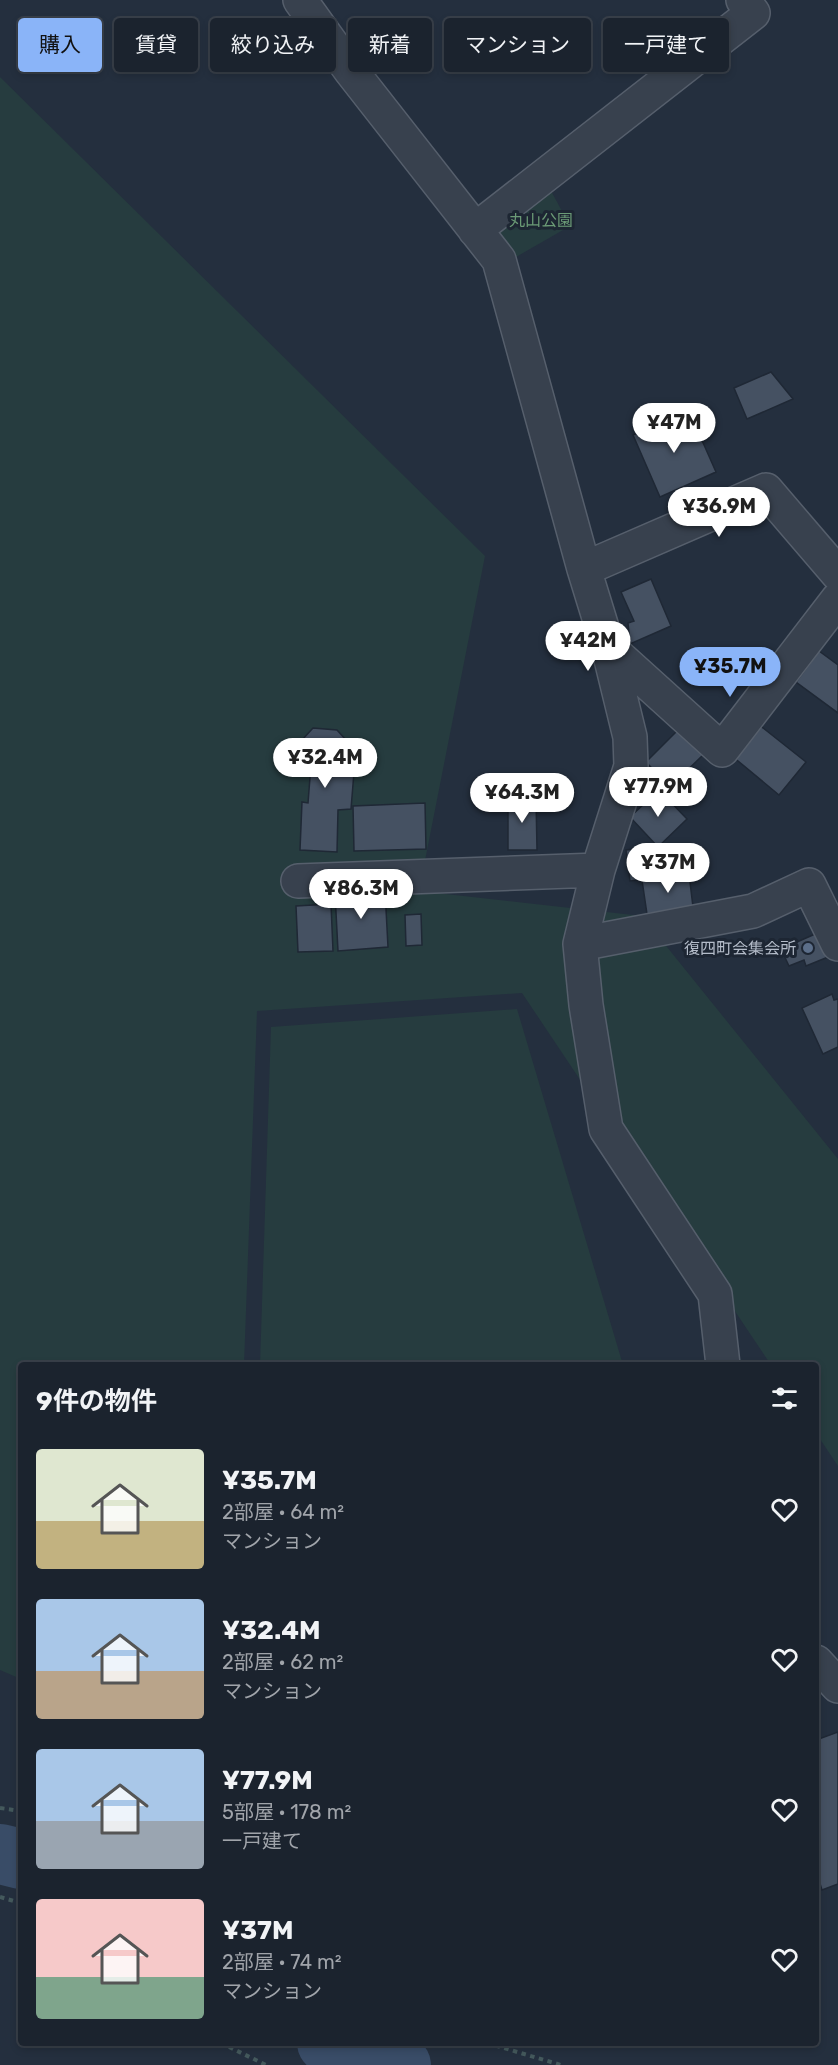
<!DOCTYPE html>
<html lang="ja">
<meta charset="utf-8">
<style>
body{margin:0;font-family:Rubik,"Noto Sans JP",sans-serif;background:#282f3a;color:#f1f3f6;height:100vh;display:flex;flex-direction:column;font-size:22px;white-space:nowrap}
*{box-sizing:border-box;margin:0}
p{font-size:20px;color:#a0a4aa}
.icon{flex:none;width:33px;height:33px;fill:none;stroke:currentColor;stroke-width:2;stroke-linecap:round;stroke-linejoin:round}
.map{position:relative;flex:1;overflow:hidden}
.sheet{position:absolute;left:18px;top:1362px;width:801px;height:684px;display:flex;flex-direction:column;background:#1b232e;border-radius:6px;box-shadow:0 3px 9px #0003,0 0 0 2px #39404a}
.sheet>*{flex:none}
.top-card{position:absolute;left:18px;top:18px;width:802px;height:54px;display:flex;gap:12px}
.price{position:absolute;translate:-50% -51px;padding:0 14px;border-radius:21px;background:#fff;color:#222;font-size:20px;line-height:39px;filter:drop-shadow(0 2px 3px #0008)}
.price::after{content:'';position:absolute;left:50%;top:36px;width:18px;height:14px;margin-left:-9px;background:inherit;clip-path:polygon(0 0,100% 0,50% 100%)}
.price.on{background:#8ab4f8;color:#111}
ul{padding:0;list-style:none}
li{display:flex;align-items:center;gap:18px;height:150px;padding:0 18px}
li span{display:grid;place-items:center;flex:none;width:168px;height:120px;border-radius:6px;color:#555}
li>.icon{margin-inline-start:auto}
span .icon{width:72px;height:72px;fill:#fffc;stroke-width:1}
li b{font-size:26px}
h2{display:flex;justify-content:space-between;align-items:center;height:72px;padding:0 18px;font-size:26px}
.tag{padding:0 21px;border-radius:6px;background:#1b232e;box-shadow:0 3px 9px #0003,0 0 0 2px #39404a;font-size:21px;line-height:54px}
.tag.on{background:#8ab4f8;color:#111}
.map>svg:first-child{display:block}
.green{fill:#263c3f}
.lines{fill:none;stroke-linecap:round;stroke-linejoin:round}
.river{stroke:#394c67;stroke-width:60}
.building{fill:#455162;stroke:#1f2835;stroke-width:1.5}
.minor-casing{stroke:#565f6c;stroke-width:36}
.path{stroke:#44595c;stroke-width:4;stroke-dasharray:4.5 4.5;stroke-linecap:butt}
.minor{stroke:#38414e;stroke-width:33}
.service-dot{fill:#5c6f8a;stroke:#1d2633;stroke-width:2}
.labels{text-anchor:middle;stroke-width:6;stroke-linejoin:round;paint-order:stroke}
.park-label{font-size:16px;fill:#6b9a76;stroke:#1d2633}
.poi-label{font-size:16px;fill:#b4bcc9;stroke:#1d2633;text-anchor:end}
</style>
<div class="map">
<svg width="838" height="2065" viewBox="0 0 838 2065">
<rect width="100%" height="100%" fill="#242f3e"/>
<path class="green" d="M 0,77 L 485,556 L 419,891 L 642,916 L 838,1159 L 838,1466 L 816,1433 L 816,1365 L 771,1365 L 522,993 L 257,1011 L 244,1365 L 21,1365 L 21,1679 L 0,1670 Z
M 550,189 L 570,226 L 509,261 L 497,242 L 502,223 Z
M 517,1009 L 623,1365 L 260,1365 L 271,1027 Z"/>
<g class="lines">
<path class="river" d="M 0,1854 L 21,1859
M 327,2043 L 401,2065"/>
</g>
<path class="building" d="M 771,372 L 793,399 L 747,419 L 734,388 Z
M 689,411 L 716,472 L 660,497 L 633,435 Z
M 651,579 L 671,626 L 630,644 L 628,623 L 634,621 L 621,592 Z
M 819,651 L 838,665 L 838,713 L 796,682 Z
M 758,724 L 806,762 L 779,795 L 732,756 Z
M 313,728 L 337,730 L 346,740 L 343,766 L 354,772 L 351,809 L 338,810 L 337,852 L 300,850 L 302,802 L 308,803 L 311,765 L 308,760 L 300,760 L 302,740 Z
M 679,729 L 704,754 L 670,787 L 646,762 Z
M 659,790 L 687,819 L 658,847 L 630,817 Z
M 536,798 L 537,850 L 508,850 L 508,799 Z
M 425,803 L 426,849 L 354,851 L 353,806 Z
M 651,847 L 655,878 L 630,881 L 626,850 Z
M 689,874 L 693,907 L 647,914 L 642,880 Z
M 385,890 L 388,947 L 338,951 L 335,893 Z
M 331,904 L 333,951 L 298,952 L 296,906 Z
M 421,914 L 422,945 L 406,946 L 405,915 Z
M 822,931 L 833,955 L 806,966 L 804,960 L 789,966 L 781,949 Z
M 832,994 L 834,1000 L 838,999 L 838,1047 L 823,1054 L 802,1008 Z
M 838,1732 L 838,1884 L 822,1890 L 816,1871 L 816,1740 Z"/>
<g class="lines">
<g class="minor-casing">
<path id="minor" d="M 300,0 L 351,71 L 499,260 L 584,569 L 608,647 L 630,737 L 631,766 L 598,870 L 580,944 L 586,1005 L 606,1129 L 715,1294 L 723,1365
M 475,230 L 753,13 L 743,0
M 584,569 L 766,490 L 838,574
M 608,647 L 722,750 L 838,599
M 298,881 L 598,870
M 580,944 L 753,911 L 809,885 L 838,944
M 816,1662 L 838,1686"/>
</g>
<path class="path" d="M 0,1808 L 21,1811
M 0,1897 L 21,1903
M 221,2043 L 266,2065
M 487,2043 L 561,2065"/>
<use href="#minor" class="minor"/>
</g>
<circle class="service-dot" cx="808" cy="948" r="6"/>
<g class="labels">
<g class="park-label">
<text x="541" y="226">丸山公園</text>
</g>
<g class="poi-label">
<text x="796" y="954">復四町会集会所</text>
</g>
</g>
</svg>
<b class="price" style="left:674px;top:454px">¥47M</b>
<b class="price" style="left:719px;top:538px">¥36.9M</b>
<b class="price" style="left:588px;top:672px">¥42M</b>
<b class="price on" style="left:730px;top:698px">¥35.7M</b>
<b class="price" style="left:325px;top:789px">¥32.4M</b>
<b class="price" style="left:658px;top:818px">¥77.9M</b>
<b class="price" style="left:522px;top:824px">¥64.3M</b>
<b class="price" style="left:668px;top:894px">¥37M</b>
<b class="price" style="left:361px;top:920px">¥86.3M</b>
<div class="top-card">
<a class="tag on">購入</a>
<a class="tag">賃貸</a>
<a class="tag">絞り込み</a>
<a class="tag">新着</a>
<a class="tag">マンション</a>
<a class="tag">一戸建て</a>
</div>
<section class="sheet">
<h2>9件の物件<svg class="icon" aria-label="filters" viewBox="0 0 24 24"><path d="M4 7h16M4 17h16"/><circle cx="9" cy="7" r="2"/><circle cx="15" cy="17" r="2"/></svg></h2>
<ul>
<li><span style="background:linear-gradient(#dfe7d0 60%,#c2b280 0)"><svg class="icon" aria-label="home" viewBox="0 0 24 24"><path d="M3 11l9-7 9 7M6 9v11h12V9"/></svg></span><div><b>¥35.7M</b><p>2部屋 · 64 m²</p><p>マンション</p></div><svg class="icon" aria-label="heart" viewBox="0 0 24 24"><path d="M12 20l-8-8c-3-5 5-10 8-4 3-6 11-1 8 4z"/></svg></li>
<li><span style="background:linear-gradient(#a9c7e8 60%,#b9a48a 0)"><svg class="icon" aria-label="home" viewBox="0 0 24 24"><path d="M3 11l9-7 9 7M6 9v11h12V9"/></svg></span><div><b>¥32.4M</b><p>2部屋 · 62 m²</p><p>マンション</p></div><svg class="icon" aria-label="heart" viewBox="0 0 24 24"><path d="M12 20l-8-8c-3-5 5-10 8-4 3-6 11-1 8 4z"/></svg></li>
<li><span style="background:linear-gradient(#a9c7e8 60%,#9aa5b1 0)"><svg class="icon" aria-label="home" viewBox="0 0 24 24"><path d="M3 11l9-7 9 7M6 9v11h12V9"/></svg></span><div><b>¥77.9M</b><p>5部屋 · 178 m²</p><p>一戸建て</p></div><svg class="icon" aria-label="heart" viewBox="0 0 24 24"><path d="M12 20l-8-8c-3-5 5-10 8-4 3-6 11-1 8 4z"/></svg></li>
<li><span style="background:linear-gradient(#f6c9c9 65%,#7fa58c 0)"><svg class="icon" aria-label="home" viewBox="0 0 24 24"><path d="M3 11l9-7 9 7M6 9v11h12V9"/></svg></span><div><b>¥37M</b><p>2部屋 · 74 m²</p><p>マンション</p></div><svg class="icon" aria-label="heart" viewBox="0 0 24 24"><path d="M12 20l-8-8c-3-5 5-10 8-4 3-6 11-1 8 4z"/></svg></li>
</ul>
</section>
</div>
